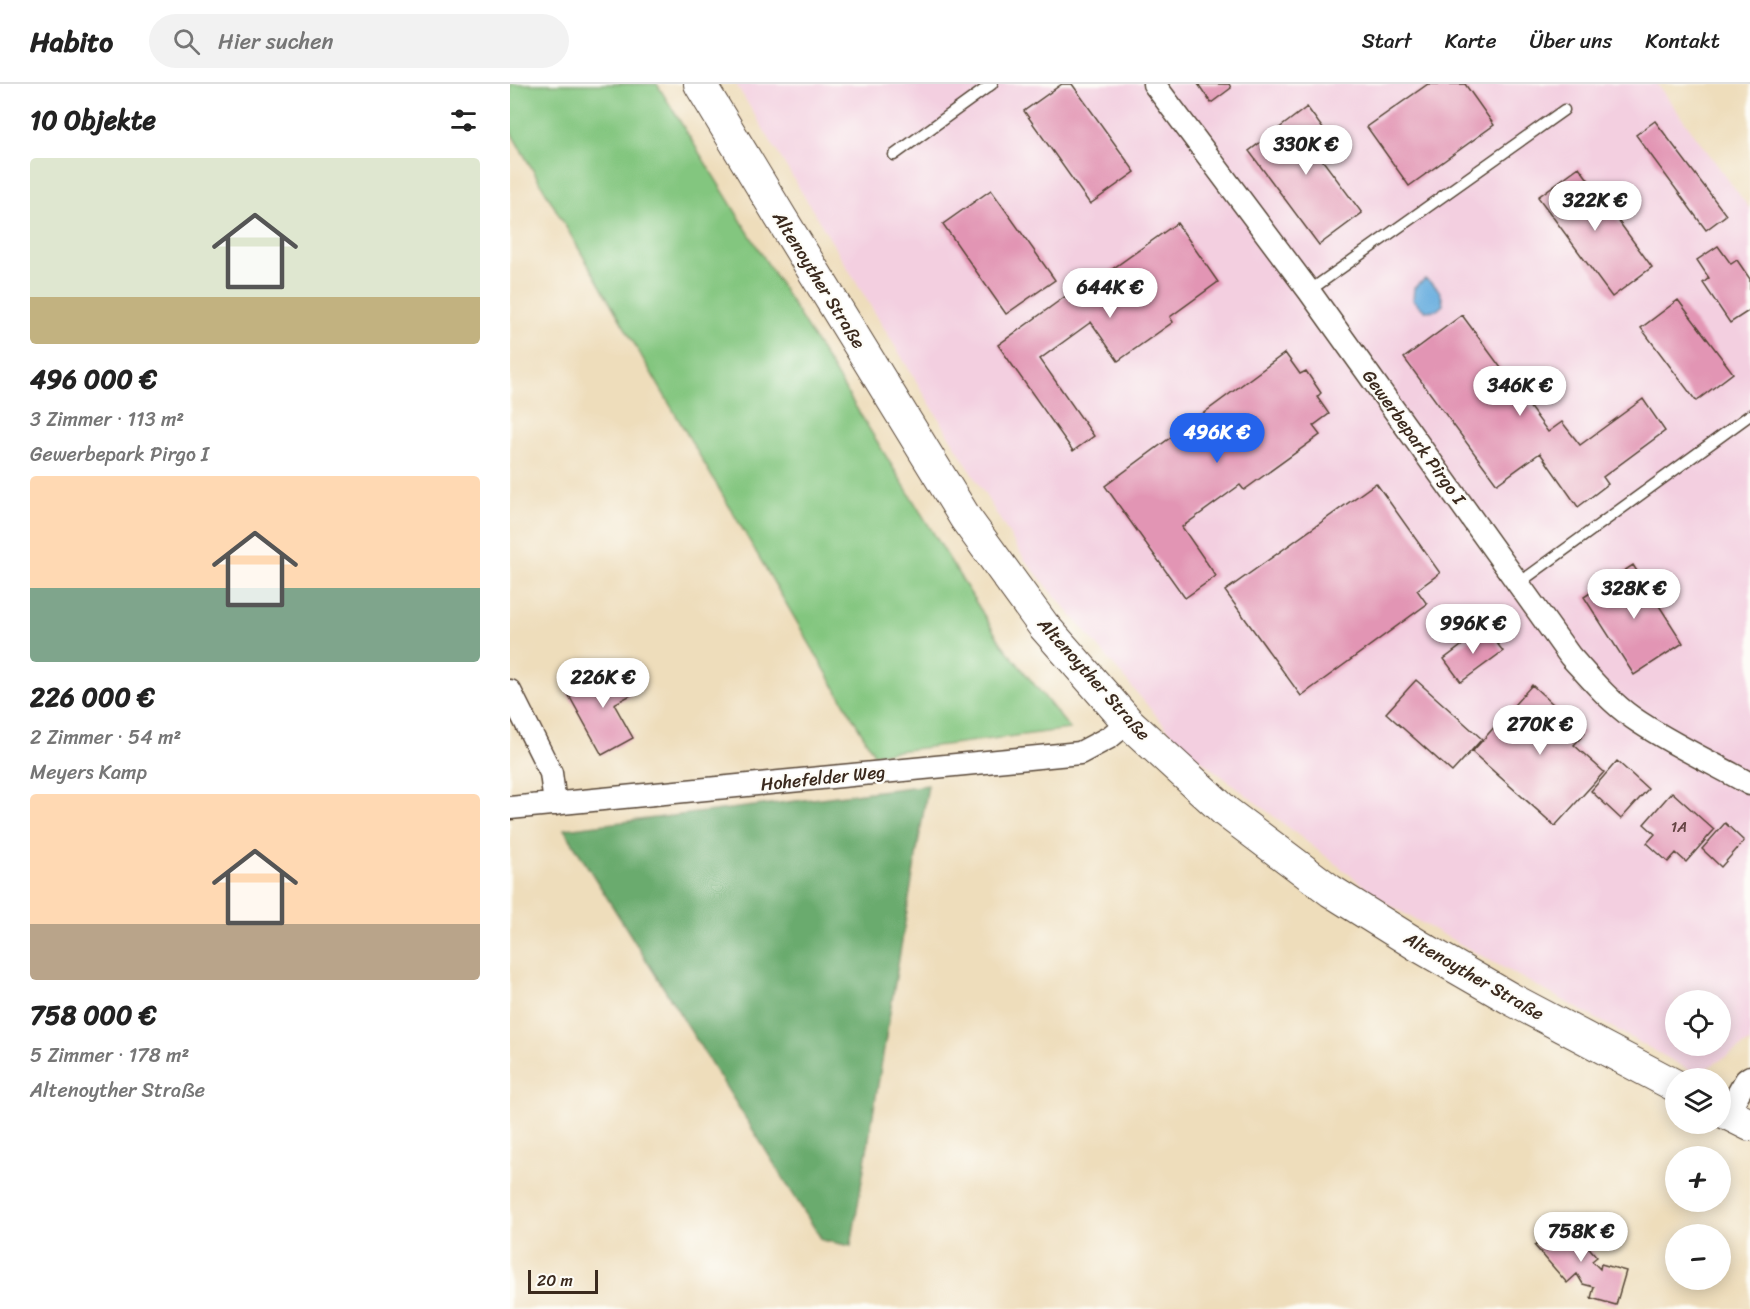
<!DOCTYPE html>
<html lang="de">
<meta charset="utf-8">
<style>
body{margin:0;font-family:Sriracha,sans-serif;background:#f2f2f2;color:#222;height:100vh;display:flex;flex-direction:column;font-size:22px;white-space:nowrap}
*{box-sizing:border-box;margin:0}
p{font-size:20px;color:#767676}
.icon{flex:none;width:33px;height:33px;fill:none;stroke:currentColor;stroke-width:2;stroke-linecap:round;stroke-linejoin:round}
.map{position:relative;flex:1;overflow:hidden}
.side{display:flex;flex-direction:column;background:#fff;width:510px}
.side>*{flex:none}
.controls{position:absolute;left:1155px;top:906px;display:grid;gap:12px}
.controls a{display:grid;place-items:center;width:66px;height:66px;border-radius:50%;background:#fff;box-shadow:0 3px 15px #0003;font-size:30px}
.scale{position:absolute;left:18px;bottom:15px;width:70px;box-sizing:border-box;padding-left:6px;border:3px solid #3b2a1e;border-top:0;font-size:16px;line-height:21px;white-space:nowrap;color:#3b2a1e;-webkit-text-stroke:4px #fdfcf7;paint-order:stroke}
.price{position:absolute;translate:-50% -51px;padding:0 14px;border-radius:21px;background:#fff;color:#222;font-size:20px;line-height:39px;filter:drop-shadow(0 2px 3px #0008)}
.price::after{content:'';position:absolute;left:50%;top:36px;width:18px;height:14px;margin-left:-9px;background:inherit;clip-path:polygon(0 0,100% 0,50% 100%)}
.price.active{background:#2563eb;color:#fff}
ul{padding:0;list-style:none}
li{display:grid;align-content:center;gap:12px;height:318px;padding:0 30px}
li span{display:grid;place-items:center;height:186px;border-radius:6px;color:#555}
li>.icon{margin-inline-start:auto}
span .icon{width:108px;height:108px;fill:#fffc;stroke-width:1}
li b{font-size:26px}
h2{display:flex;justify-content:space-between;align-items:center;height:72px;padding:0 30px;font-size:26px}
header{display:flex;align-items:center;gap:36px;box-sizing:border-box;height:84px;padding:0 30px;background:#fff;border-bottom:2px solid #e0e0e0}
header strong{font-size:28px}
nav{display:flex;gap:33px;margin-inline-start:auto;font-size:21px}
.search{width:420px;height:54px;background:#f2f2f2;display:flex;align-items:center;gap:15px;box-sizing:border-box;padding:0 21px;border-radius:33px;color:#767676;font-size:22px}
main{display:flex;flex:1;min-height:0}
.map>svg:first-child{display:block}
.built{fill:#f3cfe0;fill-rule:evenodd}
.green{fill:#83c67f;stroke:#5f784e;stroke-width:1.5}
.forest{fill:#6aab6e;stroke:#526a46;stroke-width:1.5}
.water{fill:#69aedf;stroke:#526c7e;stroke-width:1.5}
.building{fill:#e295b4}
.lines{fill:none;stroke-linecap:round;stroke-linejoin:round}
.service-casing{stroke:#564536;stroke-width:13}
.minor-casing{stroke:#564536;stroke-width:25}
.secondary-casing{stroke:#564536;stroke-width:34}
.service{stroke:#fff;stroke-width:10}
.minor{stroke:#fff;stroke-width:22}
.secondary{stroke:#fff;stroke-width:32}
.labels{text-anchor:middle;stroke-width:4.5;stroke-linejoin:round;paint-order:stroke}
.number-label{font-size:15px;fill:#654544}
.street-label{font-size:18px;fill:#3b2a1e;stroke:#fdfcf7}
</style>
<header>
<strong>Habito</strong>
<div class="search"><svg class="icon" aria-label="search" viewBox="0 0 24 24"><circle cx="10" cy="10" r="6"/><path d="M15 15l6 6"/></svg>Hier suchen</div>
<nav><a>Start</a><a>Karte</a><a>Über uns</a><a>Kontakt</a></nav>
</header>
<main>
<section class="side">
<h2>10 Objekte<svg class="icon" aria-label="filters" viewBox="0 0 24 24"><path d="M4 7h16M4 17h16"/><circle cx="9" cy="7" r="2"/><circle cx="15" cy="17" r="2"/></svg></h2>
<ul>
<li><span style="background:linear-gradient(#dfe7d0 75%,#c2b280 0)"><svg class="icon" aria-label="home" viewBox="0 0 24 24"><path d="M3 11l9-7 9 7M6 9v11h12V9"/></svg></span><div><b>496 000 €</b><p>3 Zimmer · 113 m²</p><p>Gewerbepark Pirgo I</p></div></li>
<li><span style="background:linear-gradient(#ffd9b3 60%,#7fa58c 0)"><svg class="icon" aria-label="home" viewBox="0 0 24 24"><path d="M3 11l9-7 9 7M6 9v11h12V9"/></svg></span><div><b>226 000 €</b><p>2 Zimmer · 54 m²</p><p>Meyers Kamp</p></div></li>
<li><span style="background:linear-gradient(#ffd9b3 70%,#b9a48a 0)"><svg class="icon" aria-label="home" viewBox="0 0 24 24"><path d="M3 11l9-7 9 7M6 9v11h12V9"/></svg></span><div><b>758 000 €</b><p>5 Zimmer · 178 m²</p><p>Altenoyther Straße</p></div></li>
</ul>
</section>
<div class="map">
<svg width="1240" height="1225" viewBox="0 0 1240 1225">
<rect width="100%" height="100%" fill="#fdfcf7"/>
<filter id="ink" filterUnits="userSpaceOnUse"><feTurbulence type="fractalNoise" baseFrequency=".0167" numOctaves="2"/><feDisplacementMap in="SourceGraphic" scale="12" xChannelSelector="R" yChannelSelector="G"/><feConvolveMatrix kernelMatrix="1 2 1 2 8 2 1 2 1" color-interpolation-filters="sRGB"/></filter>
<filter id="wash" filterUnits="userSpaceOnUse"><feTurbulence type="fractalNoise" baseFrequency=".008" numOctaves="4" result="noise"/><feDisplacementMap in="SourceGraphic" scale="24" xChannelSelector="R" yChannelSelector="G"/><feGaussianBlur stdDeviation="1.35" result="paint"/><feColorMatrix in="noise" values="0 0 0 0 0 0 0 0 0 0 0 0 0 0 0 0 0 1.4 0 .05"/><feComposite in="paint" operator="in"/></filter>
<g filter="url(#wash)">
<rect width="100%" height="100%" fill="#edb"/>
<path class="built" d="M 226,0 L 1147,0 L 1240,125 L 1240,958 L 1187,990 L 879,821 L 670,660 L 514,475 ZM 1166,916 L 1210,916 L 1210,962 L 1166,962 Z"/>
<path class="green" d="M 0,0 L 147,0 L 491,559 L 560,645 L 364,670 L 0,47 Z"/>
<path class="forest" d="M 418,701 L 341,1162 L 312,1156 L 54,745 Z"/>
<path class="water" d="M 915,195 C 927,202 932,207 933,221 L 927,226 L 915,227 L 903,216 L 904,204 Z"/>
<g id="blocks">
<path class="building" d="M 552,0 L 562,0 L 625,88 L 580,120 L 514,27 Z
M 688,0 L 719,0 L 721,4 L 701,19 Z
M 918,0 L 955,0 L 984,41 L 899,102 L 857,43 Z
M 797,23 L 819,53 L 804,65 L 852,129 L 809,161 L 739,67 Z
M 1145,37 L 1216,131 L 1196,146 L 1126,51 Z
M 1069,83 L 1142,183 L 1102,213 L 1028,113 Z
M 481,106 L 545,196 L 496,230 L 433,140 Z
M 667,139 L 708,198 L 660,233 L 663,238 L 608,277 L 581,238 L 530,275 L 584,352 L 563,367 L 488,261 L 560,209 L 563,213 Z
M 1208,162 L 1221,180 L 1227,176 L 1240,195 L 1240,226 L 1220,239 L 1193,199 L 1199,194 L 1187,176 Z
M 1168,216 L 1223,289 L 1186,317 L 1131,244 Z
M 952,231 L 1038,348 L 1052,338 L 1070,361 L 1133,315 L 1155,347 L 1093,393 L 1098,400 L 1068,423 L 1030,369 L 987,400 L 894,274 Z
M 775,269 L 790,290 L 796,287 L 811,309 L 807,313 L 819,330 L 803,342 L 810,351 L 734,406 L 730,401 L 672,443 L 706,492 L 675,514 L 595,402 Z
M 866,399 L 930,489 L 907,506 L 917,520 L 791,612 L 715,507 Z
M 1123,481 L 1173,559 L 1124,591 L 1074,513 Z
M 975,544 L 993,567 L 951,598 L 934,575 Z
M 105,581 L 121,611 L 104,620 L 123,654 L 92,671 L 57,608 Z
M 906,596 L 972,655 L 942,688 L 876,629 Z
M 1022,601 L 1075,649 L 1064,661 L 1094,688 L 1045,742 L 962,668 Z
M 1107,677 L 1138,705 L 1111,735 L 1081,707 Z
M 1162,708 L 1204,746 L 1176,778 L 1166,769 L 1158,778 L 1137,759 L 1145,750 L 1134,740 Z
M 1215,739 L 1234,757 L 1211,783 L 1192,765 Z
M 1055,1136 L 1087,1173 L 1082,1177 L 1090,1185 L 1091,1180 L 1116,1187 L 1106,1221 L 1081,1214 L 1084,1203 L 1073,1200 L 1067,1190 L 1057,1199 L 1025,1162 Z"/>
</g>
</g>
<g filter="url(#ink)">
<use href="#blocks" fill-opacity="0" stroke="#564536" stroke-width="1.5"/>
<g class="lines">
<g class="service-casing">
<path id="service" d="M 384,71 L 482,0
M 799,207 L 1054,26
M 1009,499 L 1240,331"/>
</g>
<g class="minor-casing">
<path id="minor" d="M 644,0 L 799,207 L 1060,572 C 1080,594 1099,617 1123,634 C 1159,659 1201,678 1240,700
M 0,607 L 41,689 L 45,720
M 0,724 L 570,669 L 600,653 L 618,638
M 1217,1029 L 1236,996 L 1240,993"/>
</g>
<g class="secondary-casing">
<path id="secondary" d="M 190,0 L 271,134 L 456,435 L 533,541 L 618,638 L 716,728 L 821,807 L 909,862 L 1001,915 L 1166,1002
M 1210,1026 L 1240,1041"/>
</g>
<use href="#service" class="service"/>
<use href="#minor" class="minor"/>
<use href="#secondary" class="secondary"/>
</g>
</g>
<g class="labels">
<g class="number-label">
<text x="1169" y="748">1A</text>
</g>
<g class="street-label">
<text transform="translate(309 196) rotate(58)" y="6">Altenoyther Straße</text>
<text transform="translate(904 353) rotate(54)" y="6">Gewerbepark Pirgo I</text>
<text transform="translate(584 595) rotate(48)" y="6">Altenoyther Straße</text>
<text transform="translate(313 694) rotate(-6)" y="6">Hohefelder Weg</text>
<text transform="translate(964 892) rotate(30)" y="6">Altenoyther Straße</text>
</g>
</g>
</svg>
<div class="controls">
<a><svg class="icon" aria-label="locate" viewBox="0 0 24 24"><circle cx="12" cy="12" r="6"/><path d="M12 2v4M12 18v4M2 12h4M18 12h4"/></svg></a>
<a><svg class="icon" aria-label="layers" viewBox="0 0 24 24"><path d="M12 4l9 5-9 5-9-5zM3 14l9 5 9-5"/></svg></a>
<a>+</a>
<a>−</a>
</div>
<div class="scale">20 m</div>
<b class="price" style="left:796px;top:92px">330K €</b>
<b class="price" style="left:1085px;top:148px">322K €</b>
<b class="price" style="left:600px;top:235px">644K €</b>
<b class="price" style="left:1010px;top:333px">346K €</b>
<b class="price active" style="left:707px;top:380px">496K €</b>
<b class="price" style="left:1124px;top:536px">328K €</b>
<b class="price" style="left:963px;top:571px">996K €</b>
<b class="price" style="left:93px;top:625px">226K €</b>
<b class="price" style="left:1030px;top:672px">270K €</b>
<b class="price" style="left:1071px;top:1179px">758K €</b>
</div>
</main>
